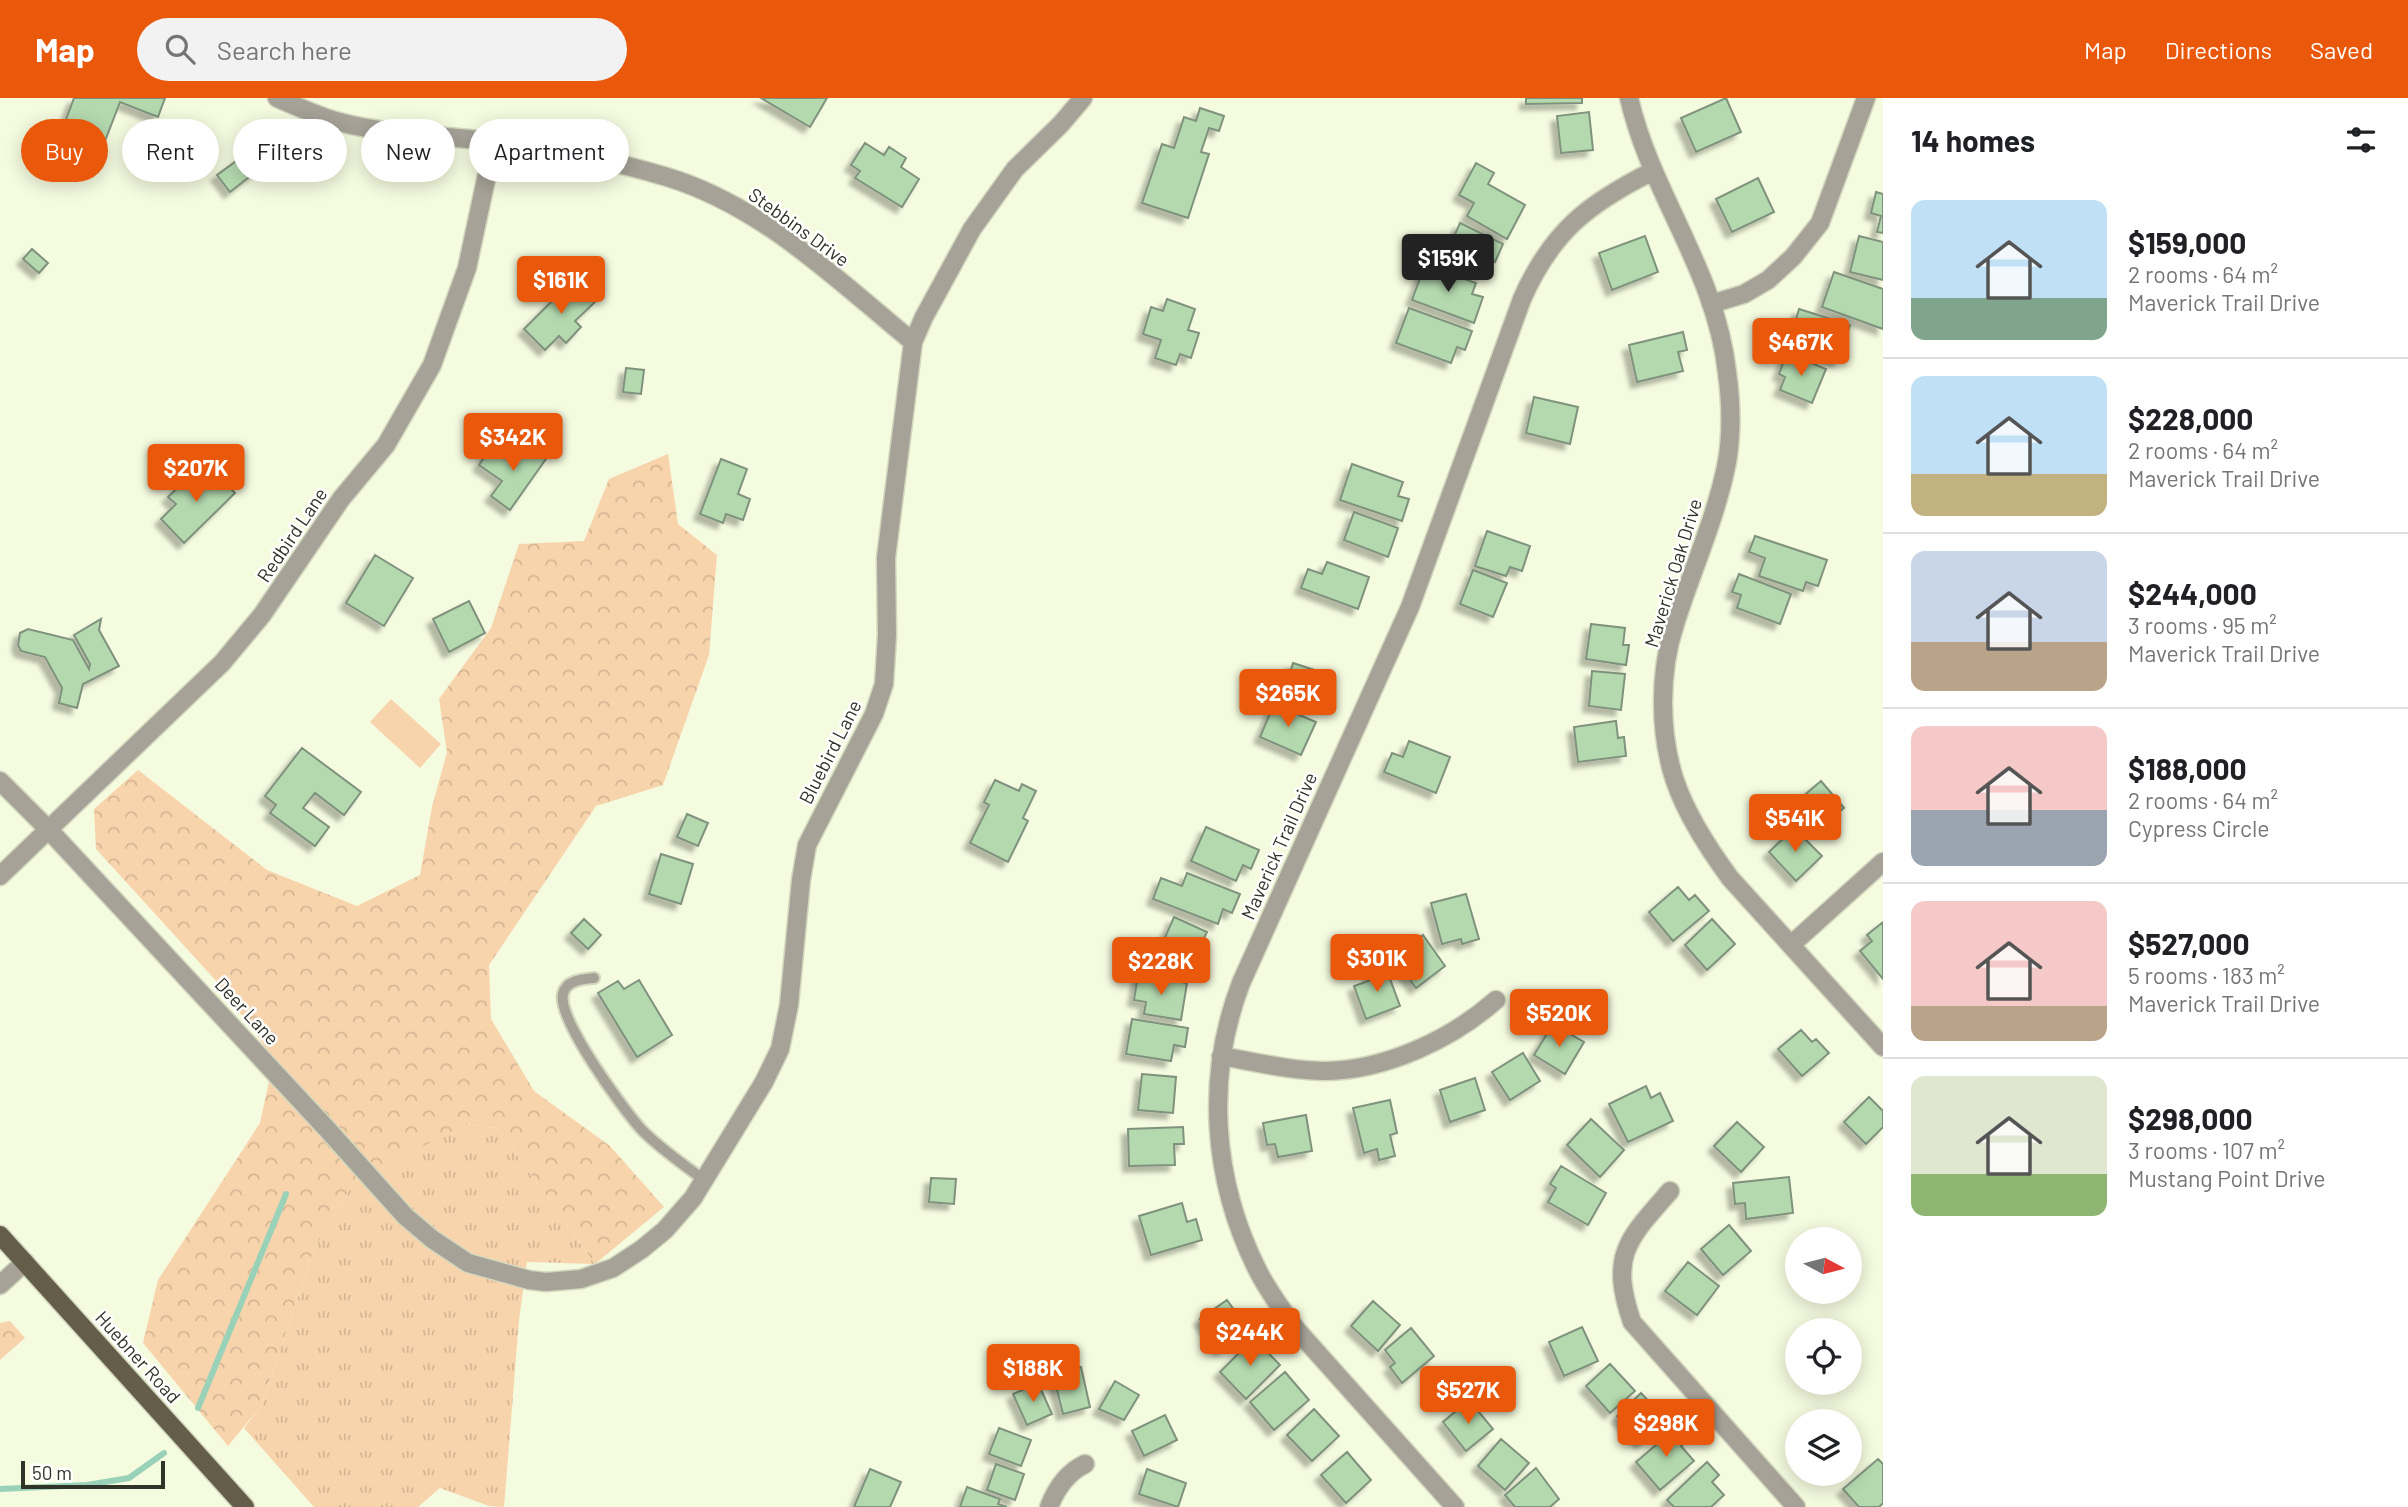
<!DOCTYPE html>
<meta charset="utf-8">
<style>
body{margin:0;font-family:Barlow,sans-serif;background:#f2f2f2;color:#202124;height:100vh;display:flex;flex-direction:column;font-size:26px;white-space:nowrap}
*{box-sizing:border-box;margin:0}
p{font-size:23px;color:#757577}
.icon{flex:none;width:38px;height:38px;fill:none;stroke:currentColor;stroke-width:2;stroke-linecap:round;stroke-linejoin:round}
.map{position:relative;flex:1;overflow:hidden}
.panel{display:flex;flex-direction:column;background:#fff;width:525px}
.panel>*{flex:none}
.guide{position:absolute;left:21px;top:21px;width:665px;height:63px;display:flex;gap:14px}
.needle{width:46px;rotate:97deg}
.fabs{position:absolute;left:1785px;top:1129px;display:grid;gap:14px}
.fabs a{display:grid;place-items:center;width:77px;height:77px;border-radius:50%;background:#fff;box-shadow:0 4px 18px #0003;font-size:35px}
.scale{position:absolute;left:21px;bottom:18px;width:144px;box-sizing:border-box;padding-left:7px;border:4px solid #303328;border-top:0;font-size:19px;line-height:24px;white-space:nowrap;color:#303328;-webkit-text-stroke:5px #fff;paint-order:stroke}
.price{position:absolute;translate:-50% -60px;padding:0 16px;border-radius:7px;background:#ea580c;color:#fff;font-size:23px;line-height:46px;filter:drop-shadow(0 2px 4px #0008)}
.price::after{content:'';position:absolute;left:50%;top:42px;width:21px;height:16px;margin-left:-10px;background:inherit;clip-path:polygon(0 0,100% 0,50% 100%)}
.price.selected{background:#222;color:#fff}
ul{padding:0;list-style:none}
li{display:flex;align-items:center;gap:21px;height:175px;padding:0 28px}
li+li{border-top:2px solid #e0e0e0}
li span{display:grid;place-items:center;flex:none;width:196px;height:140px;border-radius:14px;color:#555}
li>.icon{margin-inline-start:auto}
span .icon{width:84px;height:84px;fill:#fffc;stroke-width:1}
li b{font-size:30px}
h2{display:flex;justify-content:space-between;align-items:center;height:84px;padding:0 28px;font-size:30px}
.pill{padding:0 24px;border-radius:32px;background:#fff;box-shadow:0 4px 18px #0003;font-size:24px;line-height:63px}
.pill.selected{background:#ea580c;color:#fff}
header{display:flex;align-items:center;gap:42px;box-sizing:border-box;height:98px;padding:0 35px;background:#ea580c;color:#fff}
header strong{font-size:33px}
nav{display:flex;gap:38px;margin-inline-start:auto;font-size:24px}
.search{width:490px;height:63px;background:#f2f2f2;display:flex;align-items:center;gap:18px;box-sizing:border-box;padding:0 24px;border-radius:38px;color:#757577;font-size:26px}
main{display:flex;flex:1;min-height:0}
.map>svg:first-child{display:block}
.grass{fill:url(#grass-tufts)}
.forest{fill:url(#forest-crowns)}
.pitch{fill:#f8d4ac}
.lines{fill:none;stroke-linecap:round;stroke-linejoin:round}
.stream{stroke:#99d2b9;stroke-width:6}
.building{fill:#b4d9af;stroke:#7f927d;stroke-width:2;filter:url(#shadow)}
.lane-casing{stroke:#d2d7be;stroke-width:14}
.street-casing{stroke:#d2d7be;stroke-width:21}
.primary-casing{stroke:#d2d7be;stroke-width:21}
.lane{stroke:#a6a297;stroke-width:10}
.street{stroke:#a6a297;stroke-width:18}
.primary{stroke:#635d49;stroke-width:18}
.labels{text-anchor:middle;stroke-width:5;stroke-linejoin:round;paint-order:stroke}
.street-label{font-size:19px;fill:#303328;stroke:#fff}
</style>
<header>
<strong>Map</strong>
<div class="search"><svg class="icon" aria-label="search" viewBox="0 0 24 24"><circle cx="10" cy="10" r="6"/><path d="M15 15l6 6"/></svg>Search here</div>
<nav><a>Map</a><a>Directions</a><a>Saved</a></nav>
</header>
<main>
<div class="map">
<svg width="1883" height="1409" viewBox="0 0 1883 1409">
<defs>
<pattern id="grass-tufts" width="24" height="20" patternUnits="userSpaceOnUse" patternTransform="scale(1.75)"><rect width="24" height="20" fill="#f8d4ac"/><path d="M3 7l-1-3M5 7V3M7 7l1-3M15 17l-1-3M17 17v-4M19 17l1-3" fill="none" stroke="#d5b694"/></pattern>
<pattern id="forest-crowns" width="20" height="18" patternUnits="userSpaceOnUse" patternTransform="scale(1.75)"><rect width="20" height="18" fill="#f8d4ac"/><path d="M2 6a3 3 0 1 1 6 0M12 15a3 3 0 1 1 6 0" fill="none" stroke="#d5b694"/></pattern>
<filter id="shadow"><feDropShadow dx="-6" dy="6" stdDeviation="2" flood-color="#0004"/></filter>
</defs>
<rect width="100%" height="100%" fill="#f5fbdf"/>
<path class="grass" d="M 465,1026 L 498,1030 L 595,1166 L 527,1164 L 519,1222 L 504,1409 L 489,1408 L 440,1390 L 418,1409 L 314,1409 L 244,1330 L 261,1308 L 314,1151 L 354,1084 Z"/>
<path class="forest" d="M 668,356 L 678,426 L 717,457 L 709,557 L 663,687 L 596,708 L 489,867 L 491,921 L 534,993 L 610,1048 L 664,1109 L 595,1166 L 498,1030 L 466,1026 L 354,1084 L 314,1151 L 261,1308 L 228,1348 L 143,1245 L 158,1182 L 260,1025 L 274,961 L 218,885 L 96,751 L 94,711 L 138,672 L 267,772 L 357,808 L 420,777 L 432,709 L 447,654 L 439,601 L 491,530 L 519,446 L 584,443 L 609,381 Z
M 10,1223 L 25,1240 L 0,1262 L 0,1225 Z"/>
<path class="pitch" d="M 391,601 L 441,646 L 420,670 L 370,624 Z"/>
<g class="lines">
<path class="stream" d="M 198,1310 L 286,1096
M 0,1391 L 87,1387 L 129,1380 L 164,1355"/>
</g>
<path class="building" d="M 74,0 L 165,0 L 158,19 L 120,4 L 105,43 L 64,27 Z
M 761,0 L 827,0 L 810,29 Z
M 1526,0 L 1582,0 L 1582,5 L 1526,6 Z
M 1726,0 L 1741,34 L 1696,54 L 1681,20 Z
M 1200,10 L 1224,18 L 1219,33 L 1209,30 L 1201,54 L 1209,56 L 1188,120 L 1142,105 L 1162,46 L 1174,50 L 1184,19 L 1196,23 Z
M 1589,14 L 1593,52 L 1561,55 L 1557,18 Z
M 865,45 L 884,57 L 889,49 L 906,60 L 901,69 L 919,81 L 902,109 L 855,80 L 860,73 L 851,67 Z
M 246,56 L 258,72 L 230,94 L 217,77 Z
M 1476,65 L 1494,75 L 1488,86 L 1525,107 L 1507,141 L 1467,118 L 1474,105 L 1459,97 Z
M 1758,80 L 1774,114 L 1732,134 L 1716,101 Z
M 1876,94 L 1883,96 L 1883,135 L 1877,134 L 1881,118 L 1871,115 Z
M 1460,125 L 1503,146 L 1495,164 L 1490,161 L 1483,176 L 1445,158 Z
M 1645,138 L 1658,174 L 1612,192 L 1599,155 Z
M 1859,138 L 1883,144 L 1883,182 L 1850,174 Z
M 32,151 L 48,165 L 39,175 L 23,161 Z
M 1425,167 L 1476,185 L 1472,196 L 1483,199 L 1474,225 L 1412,202 Z
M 1834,174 L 1883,191 L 1883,231 L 1822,209 Z
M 574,181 L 596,203 L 575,223 L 581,229 L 566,245 L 559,238 L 545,252 L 524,231 Z
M 1167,201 L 1195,211 L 1188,232 L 1199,235 L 1191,260 L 1180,256 L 1176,267 L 1155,260 L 1161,242 L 1143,236 L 1151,209 L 1163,213 Z
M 1409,210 L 1472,233 L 1465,252 L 1457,249 L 1451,265 L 1396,245 Z
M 1799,211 L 1850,227 L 1839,263 L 1795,249 L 1801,230 L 1794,228 Z
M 1683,234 L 1687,252 L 1678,254 L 1683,273 L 1637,284 L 1629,247 Z
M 1787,255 L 1826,271 L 1812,305 L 1780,292 L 1785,279 L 1779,276 Z
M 626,270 L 644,272 L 641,296 L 623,294 Z
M 1534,299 L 1578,309 L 1570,346 L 1526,335 Z
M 530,345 L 548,358 L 510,412 L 491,398 L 502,383 L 479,367 L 492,348 L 515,365 Z
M 721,361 L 747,371 L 738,396 L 750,401 L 743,422 L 726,416 L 723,425 L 700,416 Z
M 1352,366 L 1403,384 L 1398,398 L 1409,401 L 1402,423 L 1340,402 Z
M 212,371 L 235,395 L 184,445 L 161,421 L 176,406 L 168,399 L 189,379 L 197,387 Z
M 1354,414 L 1398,430 L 1388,459 L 1344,442 Z
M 1487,433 L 1530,448 L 1522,473 L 1510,469 L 1506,478 L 1475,468 Z
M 1755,438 L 1827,462 L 1818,488 L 1806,484 L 1803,493 L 1759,478 L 1765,460 L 1749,454 Z
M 375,457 L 413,480 L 384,528 L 346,505 Z
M 1327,464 L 1369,479 L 1358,511 L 1301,490 L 1308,471 L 1322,476 Z
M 1473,472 L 1507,485 L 1493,519 L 1460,506 Z
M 1739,476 L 1791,496 L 1780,526 L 1737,510 L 1741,497 L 1732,494 Z
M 469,503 L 485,535 L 449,554 L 433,521 Z
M 101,521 L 99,532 L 119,568 L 83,586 L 77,610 L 59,605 L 62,590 L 45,559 L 21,553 L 18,547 L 20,535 L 28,531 L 73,542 L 89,571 L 90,566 L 74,537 Z
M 1591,526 L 1625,530 L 1623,547 L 1629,547 L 1626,567 L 1586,561 Z
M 1293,565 L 1333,578 L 1326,600 L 1318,598 L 1314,610 L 1282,600 Z
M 1592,573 L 1625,576 L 1621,612 L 1589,608 Z
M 1274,606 L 1316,624 L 1301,657 L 1260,639 Z
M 1616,623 L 1618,640 L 1624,639 L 1626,658 L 1578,664 L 1574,629 Z
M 1409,643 L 1450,659 L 1436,695 L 1384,674 L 1392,655 L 1403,659 Z
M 302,650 L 361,694 L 344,717 L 315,695 L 303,710 L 329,729 L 315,748 L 270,715 L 276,707 L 265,698 Z
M 995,682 L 1019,693 L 1022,686 L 1036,693 L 1023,720 L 1028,723 L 1008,764 L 970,745 L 989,707 L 984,704 Z
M 1821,683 L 1844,710 L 1815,734 L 1793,707 Z
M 687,716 L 708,725 L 698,748 L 677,739 Z
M 1206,729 L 1259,752 L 1251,771 L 1243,767 L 1236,783 L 1191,763 Z
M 1794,730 L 1822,758 L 1796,783 L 1769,754 Z
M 661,756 L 693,766 L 681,806 L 649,796 Z
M 1187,775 L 1240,796 L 1232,815 L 1223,811 L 1218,826 L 1153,801 L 1161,780 L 1182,788 Z
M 1678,789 L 1689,802 L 1695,797 L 1709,813 L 1673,843 L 1649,814 Z
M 1466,796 L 1479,841 L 1462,846 L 1461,841 L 1442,846 L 1431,805 Z
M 1174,819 L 1207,834 L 1200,848 L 1208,851 L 1199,872 L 1159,853 Z
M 584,821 L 601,837 L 588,851 L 571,835 Z
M 1712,821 L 1735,846 L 1707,872 L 1685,847 Z
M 1883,824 L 1883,881 L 1860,853 L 1872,843 L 1867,837 Z
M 1423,837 L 1445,868 L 1416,890 L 1393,859 Z
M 1386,870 L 1400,908 L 1366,921 L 1354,888 L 1371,882 L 1369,876 Z
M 1138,877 L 1187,885 L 1181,922 L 1144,916 L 1146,904 L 1134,902 Z
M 639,882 L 672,937 L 637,959 L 598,895 L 618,883 L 624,891 Z
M 1132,921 L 1188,930 L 1185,949 L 1174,947 L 1171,963 L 1126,956 Z
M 1553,926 L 1584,944 L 1565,976 L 1534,957 Z
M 1801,932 L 1812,944 L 1816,941 L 1829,955 L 1802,978 L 1778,951 Z
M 1523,955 L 1540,983 L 1510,1002 L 1492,974 Z
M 1142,976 L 1176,979 L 1173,1015 L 1138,1012 Z
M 1475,980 L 1485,1012 L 1450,1024 L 1440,992 Z
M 1646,988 L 1651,1000 L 1660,995 L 1673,1023 L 1628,1044 L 1609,1006 Z
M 1869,999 L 1883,1013 L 1883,1029 L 1866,1046 L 1844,1024 Z
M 1390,1002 L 1397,1035 L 1390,1037 L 1395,1058 L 1379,1062 L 1377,1051 L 1364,1055 L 1353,1010 Z
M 1306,1017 L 1312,1053 L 1278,1059 L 1275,1046 L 1267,1047 L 1263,1025 Z
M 1591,1021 L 1624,1052 L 1600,1079 L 1567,1047 Z
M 1737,1024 L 1764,1049 L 1741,1074 L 1714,1048 Z
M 1183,1029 L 1184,1046 L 1174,1046 L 1175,1067 L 1129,1068 L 1128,1031 Z
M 1561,1068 L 1606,1095 L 1588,1127 L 1548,1104 L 1556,1090 L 1550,1086 Z
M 1789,1079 L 1793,1115 L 1746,1121 L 1745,1105 L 1735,1106 L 1733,1085 Z
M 931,1080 L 956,1081 L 954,1106 L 929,1104 Z
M 1182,1105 L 1187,1124 L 1196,1121 L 1202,1142 L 1151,1157 L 1139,1118 Z
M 1729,1127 L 1751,1153 L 1723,1177 L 1701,1151 Z
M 1688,1164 L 1719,1188 L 1697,1217 L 1665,1193 Z
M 1227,1202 L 1248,1231 L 1221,1251 L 1200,1221 Z
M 1373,1203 L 1400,1227 L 1378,1253 L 1351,1228 Z
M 1582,1229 L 1598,1263 L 1564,1278 L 1549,1244 Z
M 1411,1230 L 1434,1258 L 1402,1285 L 1390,1269 L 1395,1265 L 1385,1252 Z
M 1254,1240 L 1280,1267 L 1246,1301 L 1220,1274 Z
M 1610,1266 L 1635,1293 L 1610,1315 L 1586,1288 Z
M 1081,1269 L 1090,1309 L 1063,1316 L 1053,1276 Z
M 1285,1274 L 1309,1302 L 1274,1332 L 1250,1304 Z
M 1115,1283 L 1139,1297 L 1124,1322 L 1099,1311 Z
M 1038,1285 L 1052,1316 L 1027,1327 L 1013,1296 Z
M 1641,1295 L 1666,1322 L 1642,1345 L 1617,1318 Z
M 1469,1302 L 1493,1331 L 1466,1353 L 1443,1324 Z
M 1314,1311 L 1339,1338 L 1312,1363 L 1287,1337 Z
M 1165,1317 L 1177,1342 L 1144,1358 L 1132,1333 Z
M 1677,1329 L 1688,1342 L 1681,1348 L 1694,1363 L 1660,1392 L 1636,1364 Z
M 999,1330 L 1031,1342 L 1021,1368 L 989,1356 Z
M 1501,1341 L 1529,1365 L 1505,1392 L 1478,1368 Z
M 1347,1354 L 1371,1382 L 1346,1405 L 1321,1377 Z
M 1878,1361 L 1883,1366 L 1883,1405 L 1879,1409 L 1859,1409 L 1843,1391 Z
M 1707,1364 L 1719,1377 L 1712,1384 L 1724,1397 L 1711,1409 L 1674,1409 L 1667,1402 Z
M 996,1366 L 1024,1376 L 1015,1402 L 987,1392 Z
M 1536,1370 L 1559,1401 L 1550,1409 L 1515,1409 L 1505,1397 Z
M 870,1371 L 901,1384 L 890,1409 L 854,1409 Z
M 1147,1371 L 1186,1385 L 1178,1409 L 1139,1396 Z
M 967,1389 L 1000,1401 L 998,1406 L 1007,1409 L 960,1409 Z"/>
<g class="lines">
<g class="lane-casing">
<path id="lane" d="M 594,880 C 583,881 566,882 563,896 C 557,921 623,1011 641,1031 C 659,1050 683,1066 704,1082"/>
</g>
<g class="street-casing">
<path id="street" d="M 277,0 C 293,7 310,14 326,20 C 371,35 422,36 469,41 C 535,48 603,60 667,79 C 763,108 837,182 913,244
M 1629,0 C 1651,96 1716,173 1727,274 C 1731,303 1732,335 1727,364 C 1716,420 1692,472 1675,526 C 1659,574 1659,635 1675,683 C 1687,718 1708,750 1730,780 L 1883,949
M 1711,206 L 1744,196 L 1768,182 L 1793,159 L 1820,125 L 1866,0
M 0,683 L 48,731 L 327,1031 L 405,1118 L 432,1141 L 468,1165 L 529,1182 L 546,1184 L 581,1181 L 613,1170 L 642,1151 L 665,1132 L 693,1100 L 764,984 L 780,951 L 789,907 L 801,782 L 807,747 L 874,616 L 884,586 L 887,537 L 886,460 L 913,244 L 924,219 L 972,131 L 1015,71 L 1061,26 L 1083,0
M 0,778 L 222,565 L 262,517 L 341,401 L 386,347 L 432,267 L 467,170 L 494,44
M 1792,846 L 1883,764
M 1221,958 C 1255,964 1291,973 1326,973 C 1386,972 1452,941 1496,902
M 1670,1093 C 1628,1141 1609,1157 1632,1224 L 1796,1409
M 0,1187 L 25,1164
M 1049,1409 C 1056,1391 1068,1374 1085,1366
M 1455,1409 L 1296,1231 C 1282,1212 1268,1193 1258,1173 C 1212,1082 1205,979 1241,885 L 1410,509 L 1522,201 C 1552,133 1589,105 1653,73"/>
</g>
<g class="primary-casing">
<path id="primary" d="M 0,1137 L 245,1409"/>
</g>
<use href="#lane" class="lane"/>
<use href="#street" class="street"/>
<use href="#primary" class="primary"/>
</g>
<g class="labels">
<g class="street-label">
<text transform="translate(799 129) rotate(36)" y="7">Stebbins Drive</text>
<text transform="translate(292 437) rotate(-56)" y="7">Redbird Lane</text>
<text transform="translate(1673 475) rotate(-73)" y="7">Maverick Oak Drive</text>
<text transform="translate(830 654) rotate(-63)" y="7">Bluebird Lane</text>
<text transform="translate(1279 748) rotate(-66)" y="7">Maverick Trail Drive</text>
<text transform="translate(247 913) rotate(47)" y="7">Deer Lane</text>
<text transform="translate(138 1259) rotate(48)" y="7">Huebner Road</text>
</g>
</g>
</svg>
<div class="fabs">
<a><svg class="needle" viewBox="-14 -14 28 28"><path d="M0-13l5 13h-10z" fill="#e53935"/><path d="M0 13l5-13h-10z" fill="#757577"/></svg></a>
<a><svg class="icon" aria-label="locate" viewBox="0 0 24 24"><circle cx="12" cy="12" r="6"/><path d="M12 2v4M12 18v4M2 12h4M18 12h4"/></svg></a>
<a><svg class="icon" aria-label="layers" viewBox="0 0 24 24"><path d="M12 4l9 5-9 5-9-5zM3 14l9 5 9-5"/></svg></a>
</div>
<div class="scale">50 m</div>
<b class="price selected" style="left:1448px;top:196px">$159K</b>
<b class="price" style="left:561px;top:218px">$161K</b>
<b class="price" style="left:1801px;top:280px">$467K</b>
<b class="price" style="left:513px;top:375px">$342K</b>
<b class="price" style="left:196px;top:406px">$207K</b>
<b class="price" style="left:1288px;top:631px">$265K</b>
<b class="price" style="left:1795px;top:756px">$541K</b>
<b class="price" style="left:1377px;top:896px">$301K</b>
<b class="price" style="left:1161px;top:899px">$228K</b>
<b class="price" style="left:1559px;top:951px">$520K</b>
<b class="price" style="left:1250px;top:1270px">$244K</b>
<b class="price" style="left:1033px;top:1306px">$188K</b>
<b class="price" style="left:1468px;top:1328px">$527K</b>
<b class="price" style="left:1666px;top:1361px">$298K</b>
<div class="guide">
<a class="pill selected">Buy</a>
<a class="pill">Rent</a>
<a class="pill">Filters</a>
<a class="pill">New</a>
<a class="pill">Apartment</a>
</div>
</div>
<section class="panel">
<h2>14 homes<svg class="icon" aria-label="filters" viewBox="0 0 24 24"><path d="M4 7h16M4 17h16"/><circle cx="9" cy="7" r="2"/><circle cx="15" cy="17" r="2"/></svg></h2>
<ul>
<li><span style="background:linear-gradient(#bfe0f5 70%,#7fa58c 0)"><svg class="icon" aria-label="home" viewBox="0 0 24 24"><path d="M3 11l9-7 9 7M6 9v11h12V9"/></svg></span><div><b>$159,000</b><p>2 rooms · 64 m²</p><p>Maverick Trail Drive</p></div></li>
<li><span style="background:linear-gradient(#bfe0f5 70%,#c2b280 0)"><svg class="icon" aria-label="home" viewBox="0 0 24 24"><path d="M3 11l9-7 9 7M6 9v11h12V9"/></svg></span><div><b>$228,000</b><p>2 rooms · 64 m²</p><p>Maverick Trail Drive</p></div></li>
<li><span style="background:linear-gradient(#c9d6e8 65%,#b9a48a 0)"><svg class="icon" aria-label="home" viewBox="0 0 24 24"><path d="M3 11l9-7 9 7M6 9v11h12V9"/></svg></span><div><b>$244,000</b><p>3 rooms · 95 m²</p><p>Maverick Trail Drive</p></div></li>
<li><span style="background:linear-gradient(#f6c9c9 60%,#9aa5b1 0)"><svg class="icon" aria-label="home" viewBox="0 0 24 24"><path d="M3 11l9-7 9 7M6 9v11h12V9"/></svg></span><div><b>$188,000</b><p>2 rooms · 64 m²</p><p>Cypress Circle</p></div></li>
<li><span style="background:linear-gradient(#f6c9c9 75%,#b9a48a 0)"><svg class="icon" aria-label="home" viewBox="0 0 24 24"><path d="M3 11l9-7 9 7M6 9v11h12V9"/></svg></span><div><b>$527,000</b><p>5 rooms · 183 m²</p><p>Maverick Trail Drive</p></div></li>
<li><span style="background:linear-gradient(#dfe7d0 70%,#8fb573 0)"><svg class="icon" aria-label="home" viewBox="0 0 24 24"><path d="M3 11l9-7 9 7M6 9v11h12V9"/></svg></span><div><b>$298,000</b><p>3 rooms · 107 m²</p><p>Mustang Point Drive</p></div></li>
</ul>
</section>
</main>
